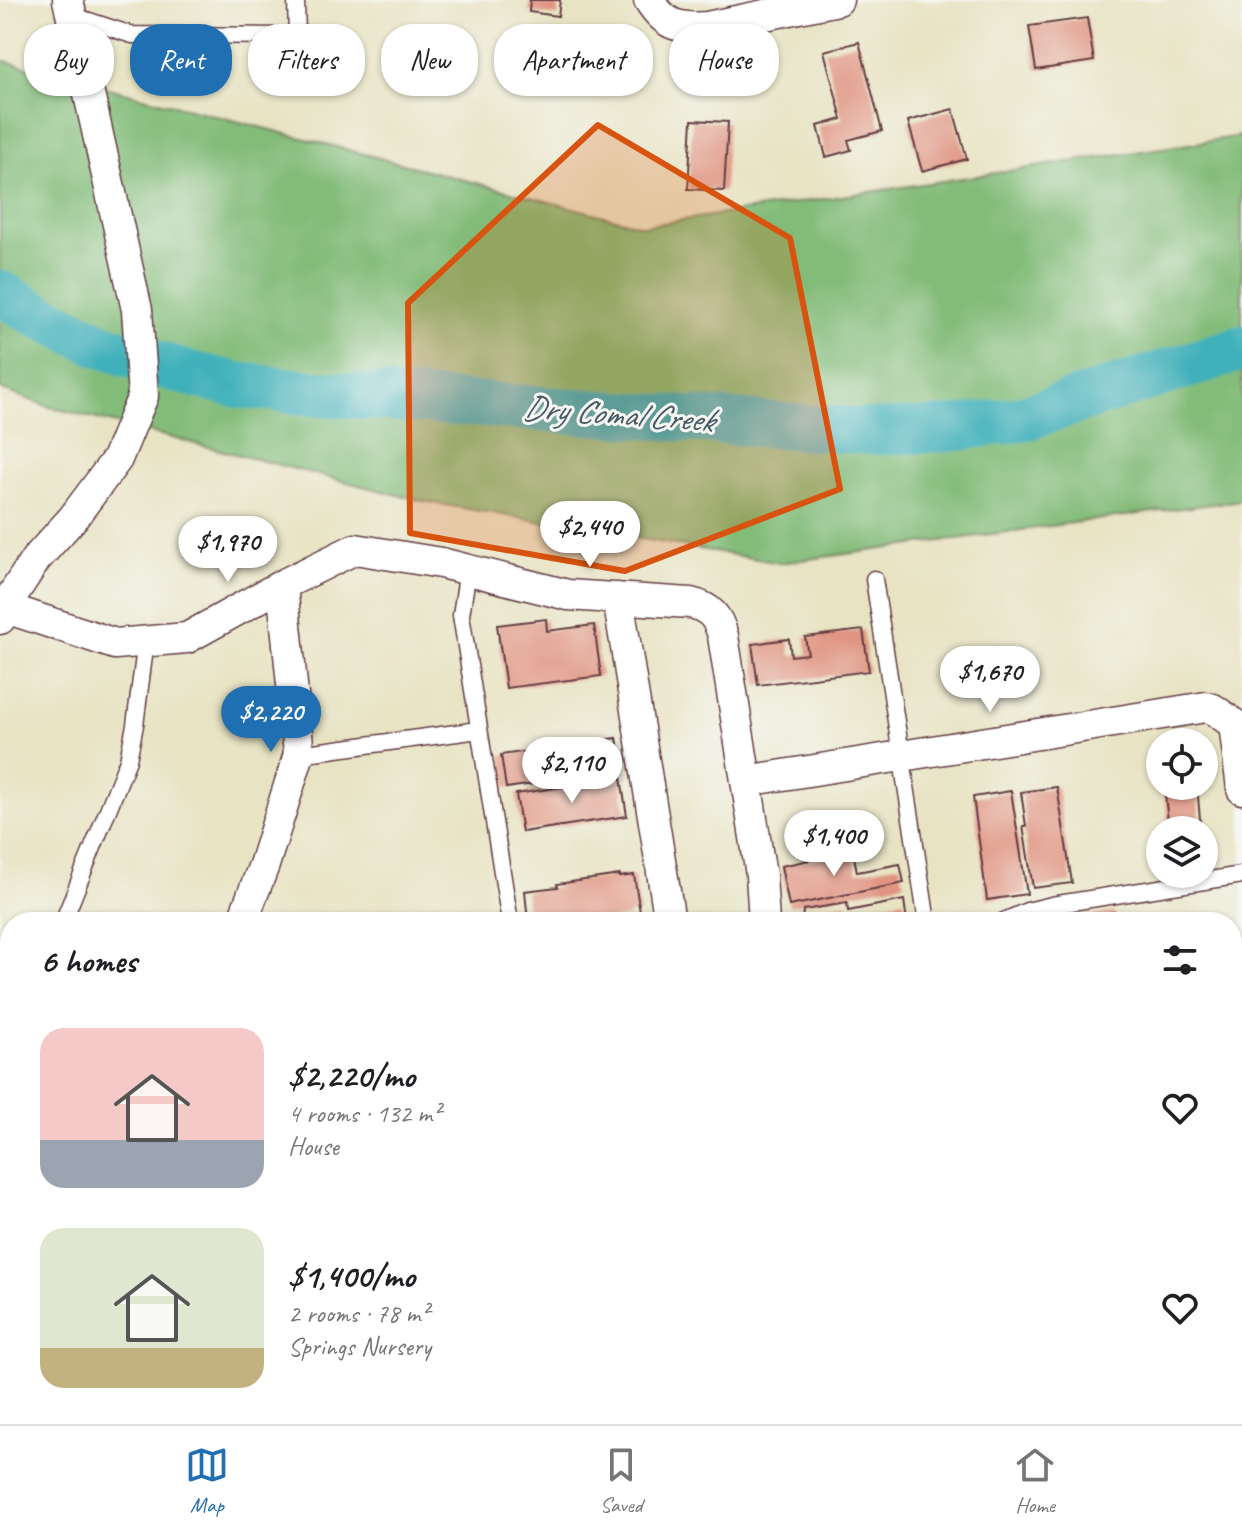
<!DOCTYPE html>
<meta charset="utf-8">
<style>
body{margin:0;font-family:Caveat,sans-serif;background:#f2f2f2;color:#202124;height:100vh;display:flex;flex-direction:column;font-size:30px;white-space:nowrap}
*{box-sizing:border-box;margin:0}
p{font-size:26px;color:#757577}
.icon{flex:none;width:44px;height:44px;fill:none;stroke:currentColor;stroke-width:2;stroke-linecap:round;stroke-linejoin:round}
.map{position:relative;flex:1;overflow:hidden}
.panel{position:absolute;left:0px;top:912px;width:1242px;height:512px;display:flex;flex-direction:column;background:#fff;border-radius:32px 32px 0 0;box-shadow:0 2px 6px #0004}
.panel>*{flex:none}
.guide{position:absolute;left:24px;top:24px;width:800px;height:72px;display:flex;gap:16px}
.fabs{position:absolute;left:1146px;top:728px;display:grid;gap:16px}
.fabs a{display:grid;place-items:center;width:72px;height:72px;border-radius:50%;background:#fff;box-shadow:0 2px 6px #0004;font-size:40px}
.price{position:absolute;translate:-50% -68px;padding:0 18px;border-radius:28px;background:#fff;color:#222;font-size:26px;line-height:52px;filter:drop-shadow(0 2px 4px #0008)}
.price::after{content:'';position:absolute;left:50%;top:48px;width:24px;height:18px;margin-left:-12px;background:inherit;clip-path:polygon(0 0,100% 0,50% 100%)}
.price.selected{background:#1f6fb2;color:#fff}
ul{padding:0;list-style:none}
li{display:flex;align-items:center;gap:24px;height:200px;padding:0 40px}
li span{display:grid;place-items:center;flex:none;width:224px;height:160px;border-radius:24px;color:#555}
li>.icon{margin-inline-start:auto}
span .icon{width:96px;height:96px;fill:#fffc;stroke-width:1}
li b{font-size:34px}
h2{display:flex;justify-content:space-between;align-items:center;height:96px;padding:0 40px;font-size:34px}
.tag{padding:0 28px;border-radius:32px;background:#fff;box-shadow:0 2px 6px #0004;font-size:28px;line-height:72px}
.tag.selected{background:#1f6fb2;color:#fff}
.dock{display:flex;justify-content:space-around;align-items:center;height:112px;border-top:2px solid #e0e0e0;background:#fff;font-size:22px;color:#757577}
.dock a{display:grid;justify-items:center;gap:4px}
.dock .selected{color:#1f6fb2}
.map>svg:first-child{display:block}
.forest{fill:#83bc79;stroke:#666e52;stroke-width:2}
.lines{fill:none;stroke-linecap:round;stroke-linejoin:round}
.river{stroke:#40b0ba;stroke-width:46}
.building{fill:#e09481}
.service-casing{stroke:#623c42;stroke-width:19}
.minor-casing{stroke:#623c42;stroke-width:33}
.service{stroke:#fff;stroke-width:16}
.minor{stroke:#fff;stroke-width:30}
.marked{fill:#d8530f;fill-opacity:0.2;stroke:#d8530f;stroke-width:6;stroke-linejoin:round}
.labels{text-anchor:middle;stroke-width:6;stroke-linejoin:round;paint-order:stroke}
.water-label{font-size:34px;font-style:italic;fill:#465964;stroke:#f6f6f2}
</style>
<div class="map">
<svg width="1242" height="1424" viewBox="0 0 1242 1424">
<rect width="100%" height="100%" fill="#f6f6f2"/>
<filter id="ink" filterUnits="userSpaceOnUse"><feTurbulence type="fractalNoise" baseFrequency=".0125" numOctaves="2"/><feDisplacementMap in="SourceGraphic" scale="16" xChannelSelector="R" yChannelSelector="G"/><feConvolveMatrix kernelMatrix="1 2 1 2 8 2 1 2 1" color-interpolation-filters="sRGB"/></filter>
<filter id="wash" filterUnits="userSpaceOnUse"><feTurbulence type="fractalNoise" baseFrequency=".006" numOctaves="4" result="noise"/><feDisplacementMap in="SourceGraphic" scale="32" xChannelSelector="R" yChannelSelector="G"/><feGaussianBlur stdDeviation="1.8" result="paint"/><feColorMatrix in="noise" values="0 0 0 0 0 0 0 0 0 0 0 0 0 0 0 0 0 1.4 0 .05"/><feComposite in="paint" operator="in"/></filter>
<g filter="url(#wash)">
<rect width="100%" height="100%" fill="#e8e3c3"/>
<path class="forest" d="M 0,60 L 643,226 L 1242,136 L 1242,500 L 780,563 L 422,501 L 50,407 L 0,389 Z"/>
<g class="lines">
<path class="river" d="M 0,293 L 39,315 L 101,345 L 179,371 L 237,385 L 313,393 L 875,432 L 950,429 L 1021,419 L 1242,348"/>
</g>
<g id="blocks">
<path class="building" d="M 530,0 L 560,0 L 558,16 L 529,12 Z
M 1087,18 L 1094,61 L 1036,70 L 1029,26 Z
M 859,42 L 882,131 L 848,140 L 851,150 L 826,157 L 818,126 L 842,119 L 824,51 Z
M 953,109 L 967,159 L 922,171 L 908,121 Z
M 692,120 L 728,122 L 724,191 L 688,189 Z
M 546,619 L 547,631 L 594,625 L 601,676 L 506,688 L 497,625 Z
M 863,630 L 869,671 L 758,685 L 752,644 L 789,639 L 791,656 L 808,654 L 805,637 Z
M 617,738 L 622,771 L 506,788 L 501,755 Z
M 621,778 L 627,816 L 522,832 L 516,794 Z
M 1164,786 L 1197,786 L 1201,830 L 1169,830 Z
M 1057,787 L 1072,883 L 1033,888 L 1023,826 L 1026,826 L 1021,792 Z
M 1011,791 L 1027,894 L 987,900 L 973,797 Z
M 853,851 L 857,872 L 900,864 L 904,883 L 789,906 L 781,866 Z
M 620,875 L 620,877 L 634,875 L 640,912 L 628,914 L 629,917 L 595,922 L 528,922 L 525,891 L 558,887 L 557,884 Z
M 904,900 L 907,922 L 802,922 L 803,910 L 847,903 L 848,911 Z
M 1114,912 L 1116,922 L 1065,922 L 1065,920 Z
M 840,1414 L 948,1414 L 950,1421 L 933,1424 L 902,1424 L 901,1420 L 878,1424 L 842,1424 Z"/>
</g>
</g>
<g filter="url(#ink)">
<use href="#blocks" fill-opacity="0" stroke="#623c42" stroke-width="2"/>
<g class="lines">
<g class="service-casing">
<path id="service" d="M 71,15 L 132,35 L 297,36 L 296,0
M 468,570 L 461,615 L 510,922
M 874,579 L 927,922
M 299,754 L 479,730
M 63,922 L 128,760 L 135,725 L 146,641
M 1002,922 L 1027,911 L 1052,905 L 1242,875
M 0,1029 L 10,1033"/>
</g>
<g class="minor-casing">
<path id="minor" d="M 649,0 C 665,25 677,29 707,27 L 838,0
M 618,598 L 670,922
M 0,606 L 115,644 L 187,638 L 282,585 L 355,549 L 441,563 L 568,595 L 690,603 C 710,607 718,617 723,636 L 761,875 L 764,922
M 0,619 L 4,608 L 36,559 L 73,518 L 117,459 L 143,396 L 137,310 L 68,0
M 746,781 L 1206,707 L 1213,709 L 1234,724 L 1242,789
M 242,922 L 264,865 L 299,754 L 282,585
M 1232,1099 L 1242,1097
M 1232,1124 L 1242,1122
M 0,1203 L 10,1207
M 0,1394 L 10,1398
M 63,1414 L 99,1424
M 214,1414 L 215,1424
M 394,1414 L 396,1424
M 625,1414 L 626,1424
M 969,1414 L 971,1424
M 1142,1414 L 1144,1424
M 21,1424 L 25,1414"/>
</g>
<use href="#service" class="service"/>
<use href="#minor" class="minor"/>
</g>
</g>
<path class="marked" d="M 598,125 L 790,238 L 840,489 L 625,571 L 410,533 L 408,303 Z"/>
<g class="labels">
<g class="water-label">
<text transform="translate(618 413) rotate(4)" y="12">Dry Comal Creek</text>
</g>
</g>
</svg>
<div class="fabs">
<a><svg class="icon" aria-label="locate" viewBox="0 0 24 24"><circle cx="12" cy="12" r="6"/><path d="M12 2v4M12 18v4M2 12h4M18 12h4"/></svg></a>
<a><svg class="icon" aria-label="layers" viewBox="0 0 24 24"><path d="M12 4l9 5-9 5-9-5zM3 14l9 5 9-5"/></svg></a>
</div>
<b class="price" style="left:590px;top:569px">$2,440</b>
<b class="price" style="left:228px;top:584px">$1,970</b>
<b class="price" style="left:990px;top:714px">$1,670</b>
<b class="price selected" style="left:271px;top:754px">$2,220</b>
<b class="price" style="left:572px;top:805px">$2,110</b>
<b class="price" style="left:834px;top:878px">$1,400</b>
<div class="guide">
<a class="tag">Buy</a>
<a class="tag selected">Rent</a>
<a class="tag">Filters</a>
<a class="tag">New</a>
<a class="tag">Apartment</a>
<a class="tag">House</a>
</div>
<section class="panel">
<h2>6 homes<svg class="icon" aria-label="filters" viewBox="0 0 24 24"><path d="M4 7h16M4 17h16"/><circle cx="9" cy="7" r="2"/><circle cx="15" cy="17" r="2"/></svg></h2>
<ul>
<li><span style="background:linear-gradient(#f6c9c9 70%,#9aa5b1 0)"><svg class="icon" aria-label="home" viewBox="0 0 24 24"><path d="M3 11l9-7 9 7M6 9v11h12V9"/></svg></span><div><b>$2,220/mo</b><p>4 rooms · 132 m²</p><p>House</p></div><svg class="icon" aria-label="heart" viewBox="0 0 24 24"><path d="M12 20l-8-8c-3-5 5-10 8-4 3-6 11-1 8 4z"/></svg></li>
<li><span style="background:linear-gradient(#dfe7d0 75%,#c2b280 0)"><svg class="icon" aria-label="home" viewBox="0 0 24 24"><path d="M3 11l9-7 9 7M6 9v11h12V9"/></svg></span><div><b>$1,400/mo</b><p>2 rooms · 78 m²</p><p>Springs Nursery</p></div><svg class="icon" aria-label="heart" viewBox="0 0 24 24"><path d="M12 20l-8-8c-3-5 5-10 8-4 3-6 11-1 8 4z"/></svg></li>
</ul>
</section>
</div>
<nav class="dock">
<a class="selected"><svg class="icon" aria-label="map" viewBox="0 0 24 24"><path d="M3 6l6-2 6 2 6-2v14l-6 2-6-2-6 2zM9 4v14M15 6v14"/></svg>Map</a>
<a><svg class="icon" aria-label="saved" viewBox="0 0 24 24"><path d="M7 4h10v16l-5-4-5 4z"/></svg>Saved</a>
<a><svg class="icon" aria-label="home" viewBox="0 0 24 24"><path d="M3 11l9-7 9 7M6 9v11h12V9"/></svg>Home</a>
</nav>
